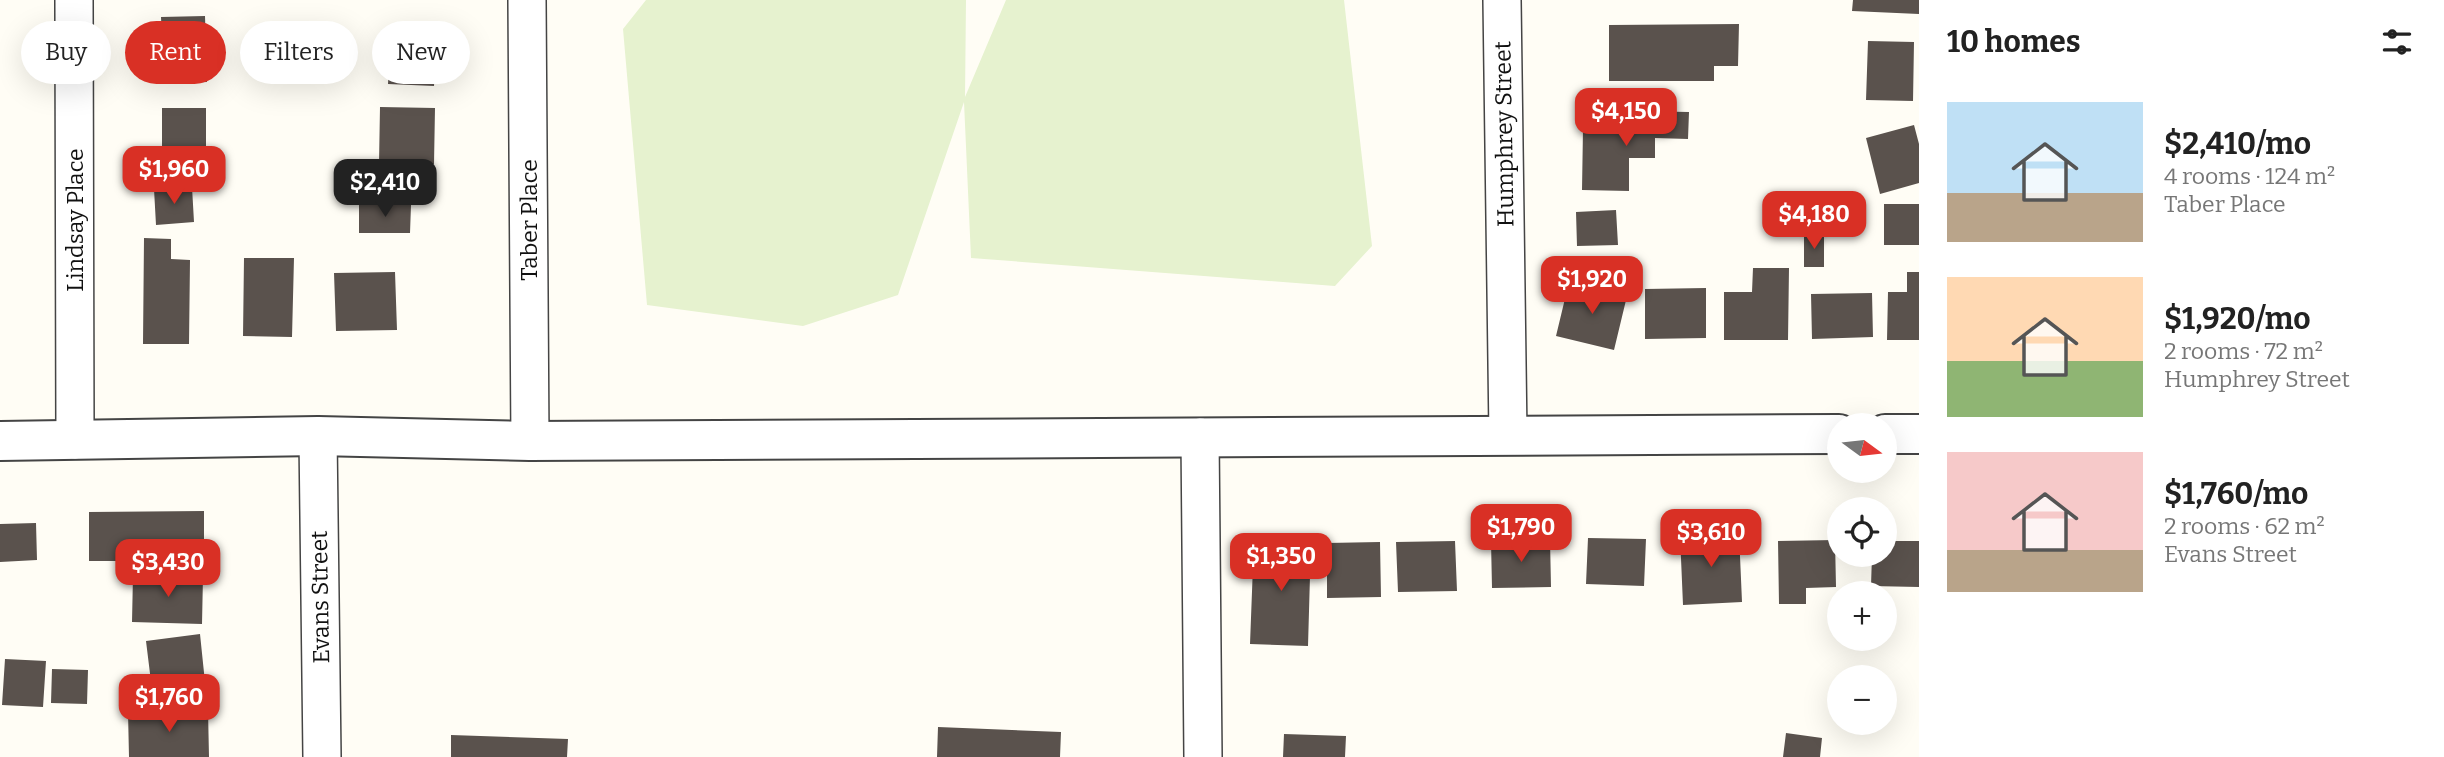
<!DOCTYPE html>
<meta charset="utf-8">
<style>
body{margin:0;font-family:Bitter,serif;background:#f2f2f2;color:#222;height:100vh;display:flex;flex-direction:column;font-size:26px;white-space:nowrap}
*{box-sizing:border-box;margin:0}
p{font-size:23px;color:#767676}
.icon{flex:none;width:38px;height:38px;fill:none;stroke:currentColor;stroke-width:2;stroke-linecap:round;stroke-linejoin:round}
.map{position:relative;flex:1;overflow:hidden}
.sheet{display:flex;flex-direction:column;background:#fff;width:525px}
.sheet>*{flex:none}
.banner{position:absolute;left:21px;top:21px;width:665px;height:63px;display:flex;gap:14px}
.needle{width:46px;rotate:105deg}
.controls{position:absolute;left:1827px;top:413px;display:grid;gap:14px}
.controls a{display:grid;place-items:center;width:70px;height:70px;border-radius:50%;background:#fff;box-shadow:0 7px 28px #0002;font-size:35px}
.price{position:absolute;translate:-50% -60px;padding:0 16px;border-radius:14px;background:#d93025;color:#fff;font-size:23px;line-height:46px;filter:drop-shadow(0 2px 4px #0008)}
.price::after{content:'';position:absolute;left:50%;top:42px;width:21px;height:16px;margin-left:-10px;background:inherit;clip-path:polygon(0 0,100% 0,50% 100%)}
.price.active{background:#222;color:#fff}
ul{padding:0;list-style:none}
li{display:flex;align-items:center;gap:21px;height:175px;padding:0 28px}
li span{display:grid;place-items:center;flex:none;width:196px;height:140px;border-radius:0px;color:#555}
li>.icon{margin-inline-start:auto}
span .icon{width:84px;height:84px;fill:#fffc;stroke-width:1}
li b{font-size:30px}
h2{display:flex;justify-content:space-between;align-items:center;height:84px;padding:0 28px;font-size:30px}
.pill{padding:0 24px;border-radius:32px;background:#fff;box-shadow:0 7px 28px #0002;font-size:24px;line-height:63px}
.pill.active{background:#d93025;color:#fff}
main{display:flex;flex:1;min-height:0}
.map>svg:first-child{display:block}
.pitch{fill:#e6f2cf}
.building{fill:#5a524d}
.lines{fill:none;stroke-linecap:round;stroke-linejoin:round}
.minor-casing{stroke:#444;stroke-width:40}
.tertiary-casing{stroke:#444;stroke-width:42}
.minor{stroke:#fff;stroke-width:37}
.tertiary{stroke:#fff;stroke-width:38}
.labels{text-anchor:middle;stroke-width:7;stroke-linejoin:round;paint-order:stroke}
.street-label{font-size:23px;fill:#111;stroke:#fff}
</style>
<main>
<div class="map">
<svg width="1919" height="757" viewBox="0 0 1919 757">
<rect width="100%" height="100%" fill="#fffdf5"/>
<path class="pitch" d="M 646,0 L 966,0 L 965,97 L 1006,0 L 1344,0 L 1372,246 L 1335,286 L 971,258 L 964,102 L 898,295 L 803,326 L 647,305 L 623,29 Z"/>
<path class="building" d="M 1853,0 L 1919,0 L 1919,14 L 1852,11 Z
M 205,16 L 207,82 L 164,84 L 161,17 Z
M 1739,24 L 1738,66 L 1714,66 L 1714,81 L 1609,81 L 1609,25 Z
M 391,30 L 437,32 L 434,86 L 388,84 Z
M 1868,41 L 1914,42 L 1913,101 L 1866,100 Z
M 380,107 L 435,108 L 434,164 L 379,164 Z
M 162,108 L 206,108 L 206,163 L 162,163 Z
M 1635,111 L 1689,112 L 1688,139 L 1655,138 L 1655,158 L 1629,158 L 1629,191 L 1582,190 L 1583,129 L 1635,129 Z
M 1914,125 L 1919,144 L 1919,183 L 1880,194 L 1866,138 Z
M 192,187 L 194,222 L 156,225 L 154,189 Z
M 1884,204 L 1919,204 L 1919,245 L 1884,245 Z
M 359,205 L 411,205 L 410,233 L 359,233 Z
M 1616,210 L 1618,245 L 1577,246 L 1576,212 Z
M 1804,234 L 1824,234 L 1824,267 L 1804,267 Z
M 144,238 L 171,239 L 171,259 L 190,260 L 189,344 L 143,344 Z
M 244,258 L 294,258 L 292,337 L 243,336 Z
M 1753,268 L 1789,268 L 1788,340 L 1724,340 L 1724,292 L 1752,292 Z
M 395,272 L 397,330 L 336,331 L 334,273 Z
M 1907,272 L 1919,272 L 1919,340 L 1887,340 L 1888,292 L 1907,292 Z
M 1569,282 L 1627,296 L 1614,350 L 1556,336 Z
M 1706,288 L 1706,338 L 1645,339 L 1645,289 Z
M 1872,293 L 1873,337 L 1812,339 L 1811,294 Z
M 204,511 L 204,561 L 89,561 L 89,512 Z
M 36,523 L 37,560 L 0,562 L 0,524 Z
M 1739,533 L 1742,602 L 1683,605 L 1680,535 Z
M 1588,538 L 1646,539 L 1644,586 L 1586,584 Z
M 1254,539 L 1311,541 L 1308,646 L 1250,644 Z
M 1550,539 L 1551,587 L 1492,588 L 1491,541 Z
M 1835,540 L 1836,587 L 1806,588 L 1806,604 L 1779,604 L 1778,541 Z
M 1455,541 L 1457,591 L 1398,592 L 1396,542 Z
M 1885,541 L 1919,541 L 1919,587 L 1871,586 L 1872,555 L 1885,555 Z
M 1380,542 L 1381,597 L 1327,598 L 1327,543 Z
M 133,575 L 203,576 L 202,624 L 132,622 Z
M 200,634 L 206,692 L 153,698 L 146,641 Z
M 5,659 L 46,661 L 43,707 L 2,705 Z
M 52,669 L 88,670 L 87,704 L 51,703 Z
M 208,710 L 209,757 L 129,757 L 128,712 Z
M 938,727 L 1061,732 L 1060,757 L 937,757 Z
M 1786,733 L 1822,738 L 1820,757 L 1783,757 Z
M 1284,734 L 1346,736 L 1345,757 L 1283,757 Z
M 451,735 L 568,739 L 567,757 L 451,757 Z"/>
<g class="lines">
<g class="minor-casing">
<path id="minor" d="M 74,0 L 75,440
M 527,0 L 530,441
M 1502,0 L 1508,435
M 318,436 L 322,757
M 1200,437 L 1203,757"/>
</g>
<g class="tertiary-casing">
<path id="tertiary" d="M 1885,434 L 1919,434
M 0,441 L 318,436 L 530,441 L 1839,434"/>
</g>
<use href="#minor" class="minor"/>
<use href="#tertiary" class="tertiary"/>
</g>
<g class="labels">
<g class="street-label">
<text transform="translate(1504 134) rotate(-91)" y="8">Humphrey Street</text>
<text transform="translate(75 220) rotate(-90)" y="8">Lindsay Place</text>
<text transform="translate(529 220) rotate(-90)" y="8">Taber Place</text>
<text transform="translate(320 597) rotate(-91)" y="8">Evans Street</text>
</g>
</g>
</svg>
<div class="controls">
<a><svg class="needle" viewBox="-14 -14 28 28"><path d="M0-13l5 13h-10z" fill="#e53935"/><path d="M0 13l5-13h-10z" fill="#767676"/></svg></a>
<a><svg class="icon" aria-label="locate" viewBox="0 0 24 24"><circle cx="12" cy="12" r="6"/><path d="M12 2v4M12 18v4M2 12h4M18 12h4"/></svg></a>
<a>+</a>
<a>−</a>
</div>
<b class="price" style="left:1626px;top:148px">$4,150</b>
<b class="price" style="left:174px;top:206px">$1,960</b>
<b class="price active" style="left:385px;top:219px">$2,410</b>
<b class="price" style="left:1814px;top:251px">$4,180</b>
<b class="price" style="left:1592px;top:316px">$1,920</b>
<b class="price" style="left:1521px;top:564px">$1,790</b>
<b class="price" style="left:1711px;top:569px">$3,610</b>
<b class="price" style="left:1281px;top:593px">$1,350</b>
<b class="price" style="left:168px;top:599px">$3,430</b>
<b class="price" style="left:169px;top:734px">$1,760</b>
<div class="banner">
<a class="pill">Buy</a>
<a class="pill active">Rent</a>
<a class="pill">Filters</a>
<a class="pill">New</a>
</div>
</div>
<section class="sheet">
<h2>10 homes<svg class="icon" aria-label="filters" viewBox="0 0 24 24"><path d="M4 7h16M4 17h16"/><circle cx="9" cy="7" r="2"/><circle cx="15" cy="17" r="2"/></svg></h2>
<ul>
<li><span style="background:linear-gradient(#bfe0f5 65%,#b9a48a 0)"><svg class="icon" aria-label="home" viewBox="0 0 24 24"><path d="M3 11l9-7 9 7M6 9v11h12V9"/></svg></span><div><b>$2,410/mo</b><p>4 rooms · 124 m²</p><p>Taber Place</p></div></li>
<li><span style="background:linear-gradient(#ffd9b3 60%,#8fb573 0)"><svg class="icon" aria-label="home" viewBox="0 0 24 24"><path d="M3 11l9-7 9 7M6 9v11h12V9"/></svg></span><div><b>$1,920/mo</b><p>2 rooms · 72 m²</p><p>Humphrey Street</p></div></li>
<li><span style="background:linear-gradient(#f6c9c9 70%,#b9a48a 0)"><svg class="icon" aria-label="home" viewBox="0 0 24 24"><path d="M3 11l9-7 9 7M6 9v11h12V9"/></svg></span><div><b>$1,760/mo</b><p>2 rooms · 62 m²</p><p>Evans Street</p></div></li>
</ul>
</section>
</main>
